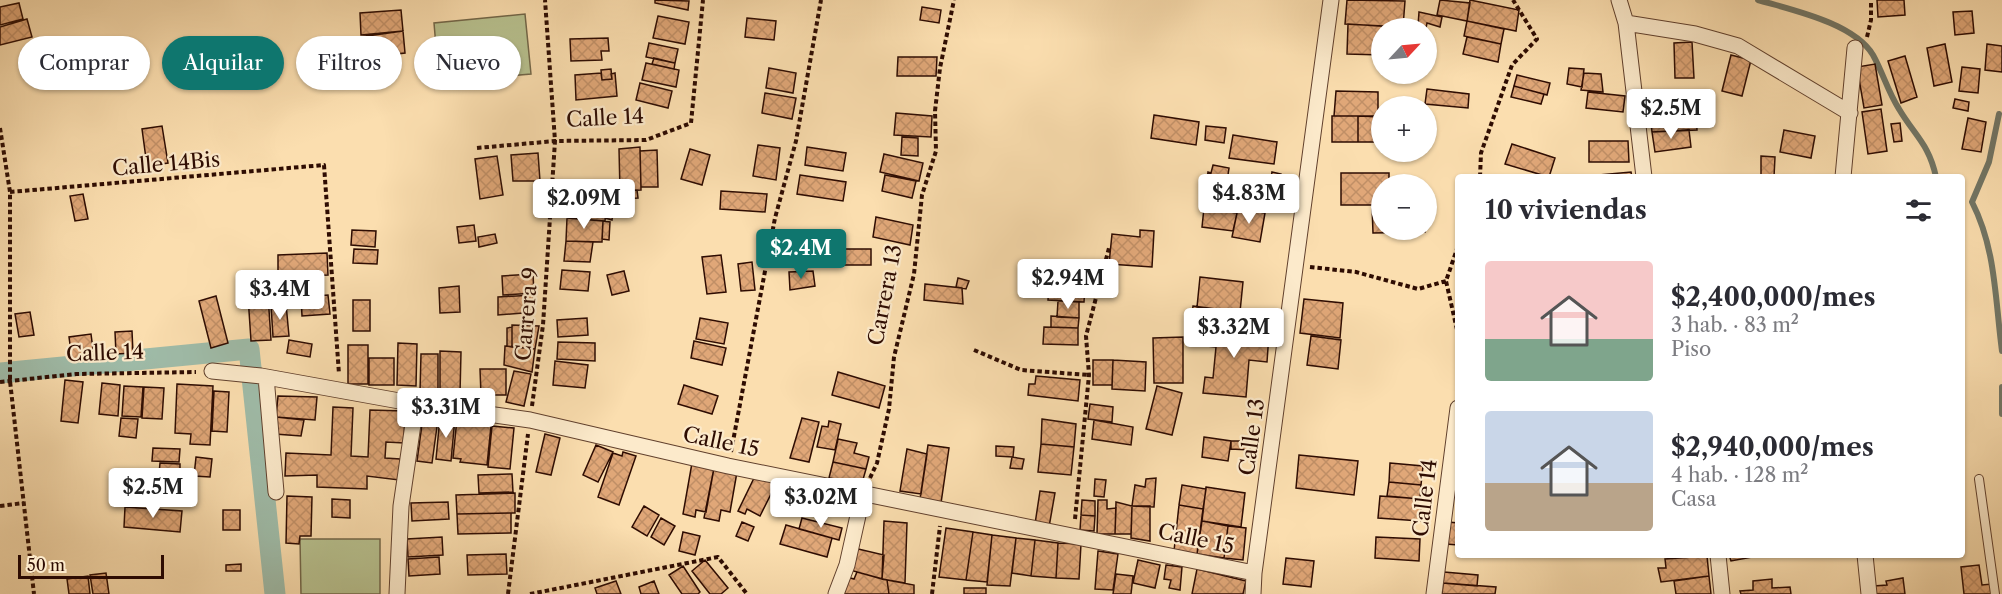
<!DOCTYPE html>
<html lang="es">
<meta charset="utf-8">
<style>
body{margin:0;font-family:"Libre Caslon Text",serif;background:#f7f7f7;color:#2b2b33;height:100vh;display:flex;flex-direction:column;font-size:22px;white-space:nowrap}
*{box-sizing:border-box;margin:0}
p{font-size:20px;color:#7c7c81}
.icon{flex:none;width:33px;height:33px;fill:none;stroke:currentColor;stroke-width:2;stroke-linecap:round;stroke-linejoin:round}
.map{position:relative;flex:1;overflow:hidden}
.details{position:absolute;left:1455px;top:174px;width:510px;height:384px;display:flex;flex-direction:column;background:#fff;border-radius:6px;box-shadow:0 2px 4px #0004}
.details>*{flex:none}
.guide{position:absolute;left:18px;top:36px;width:570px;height:54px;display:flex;gap:12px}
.needle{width:39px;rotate:64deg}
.controls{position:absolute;left:1371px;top:18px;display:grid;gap:12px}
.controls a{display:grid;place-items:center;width:66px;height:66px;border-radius:50%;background:#fff;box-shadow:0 2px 4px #0004;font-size:30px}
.scale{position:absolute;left:18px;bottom:15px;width:146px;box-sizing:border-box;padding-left:6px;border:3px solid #2e0c02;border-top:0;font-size:16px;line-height:21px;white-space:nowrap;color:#2e0c02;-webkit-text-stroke:4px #fceacb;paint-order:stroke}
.price{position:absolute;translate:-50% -51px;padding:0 14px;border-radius:6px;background:#fff;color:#222;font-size:20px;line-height:39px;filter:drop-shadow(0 2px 3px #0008)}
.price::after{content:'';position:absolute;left:50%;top:36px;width:18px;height:14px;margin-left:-9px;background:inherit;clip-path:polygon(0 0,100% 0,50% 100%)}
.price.current{background:#0f766e;color:#fff}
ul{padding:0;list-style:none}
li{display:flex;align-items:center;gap:18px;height:150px;padding:0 30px}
li span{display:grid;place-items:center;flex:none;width:168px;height:120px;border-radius:6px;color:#555}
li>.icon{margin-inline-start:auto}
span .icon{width:72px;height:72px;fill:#fffc;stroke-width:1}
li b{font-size:26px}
h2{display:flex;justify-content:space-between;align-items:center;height:72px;padding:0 30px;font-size:26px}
.chip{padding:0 21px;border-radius:27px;background:#fff;box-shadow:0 2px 4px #0004;font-size:21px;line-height:54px}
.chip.current{background:#0f766e;color:#fff}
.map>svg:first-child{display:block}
.garden{fill:#b8c290;stroke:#736749;stroke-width:1.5}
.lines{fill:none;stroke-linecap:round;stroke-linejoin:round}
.stream{stroke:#727666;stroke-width:6}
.canal{stroke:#9fbca9;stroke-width:21}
.building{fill:url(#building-cross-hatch);stroke:#2e0c02;stroke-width:1.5}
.lane-casing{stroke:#61402d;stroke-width:10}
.street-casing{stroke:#61402d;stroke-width:17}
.path{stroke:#2e0c02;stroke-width:4;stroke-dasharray:4.5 3;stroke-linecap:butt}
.lane{stroke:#fceacb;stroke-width:8}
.street{stroke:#fceacb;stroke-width:15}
.labels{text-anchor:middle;stroke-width:4.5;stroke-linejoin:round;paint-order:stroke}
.street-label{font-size:21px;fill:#2e0c02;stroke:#fceacb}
</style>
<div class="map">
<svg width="2002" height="594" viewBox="0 0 2002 594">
<defs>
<pattern id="building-cross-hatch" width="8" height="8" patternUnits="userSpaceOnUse" patternTransform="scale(1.5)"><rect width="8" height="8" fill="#e0a778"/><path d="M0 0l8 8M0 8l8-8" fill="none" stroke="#c08f66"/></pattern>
</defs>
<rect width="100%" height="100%" fill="#fbdeaf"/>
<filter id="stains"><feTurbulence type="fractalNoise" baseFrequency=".00333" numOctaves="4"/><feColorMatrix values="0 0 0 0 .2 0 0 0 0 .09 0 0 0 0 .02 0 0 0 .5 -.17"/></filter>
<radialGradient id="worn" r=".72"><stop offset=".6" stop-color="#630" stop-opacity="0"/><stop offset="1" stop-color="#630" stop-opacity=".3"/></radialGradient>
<path class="garden" d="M 525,14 L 531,74 L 439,82 L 434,23 Z
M 300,539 L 380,539 L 380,594 L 301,594 Z"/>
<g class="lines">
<path class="stream" d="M 1758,0 C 1792,10 1854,23 1873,55 C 1883,73 1888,92 1899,109 C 1915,136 1929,144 1936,177
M 1999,114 L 1989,162 L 1972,202 C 1996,249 1995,299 2002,351
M 2002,387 L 2002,414"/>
<path class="canal" d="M 0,373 L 249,349 L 275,594"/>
</g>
<path class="building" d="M 655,0 L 689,1 L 688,10 L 655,3 Z
M 1347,0 L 1405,1 L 1403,27 L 1345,24 Z
M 1440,0 L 1470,3 L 1467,21 L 1437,15 Z
M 1470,0 L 1519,10 L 1516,31 L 1467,21 Z
M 1877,0 L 1904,0 L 1905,15 L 1878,17 Z
M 19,3 L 23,19 L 0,25 L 0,7 Z
M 922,7 L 941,10 L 939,23 L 920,20 Z
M 401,10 L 403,31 L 361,35 L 360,13 Z
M 1972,11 L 1974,33 L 1955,35 L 1953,12 Z
M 1419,12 L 1442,17 L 1440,27 L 1427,23 L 1426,28 L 1418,26 Z
M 658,16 L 689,22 L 685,44 L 653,38 Z
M 747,18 L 776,21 L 774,40 L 745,37 Z
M 27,19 L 32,37 L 0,45 L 0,27 Z
M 1467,21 L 1504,29 L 1501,44 L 1464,36 Z
M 1348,24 L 1394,27 L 1394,28 L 1382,28 L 1382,55 L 1347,54 Z
M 403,31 L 405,53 L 363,58 L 360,37 Z
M 1467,37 L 1501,44 L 1498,62 L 1463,54 Z
M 608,38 L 609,51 L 601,51 L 602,60 L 571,61 L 570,39 Z
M 1692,42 L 1694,78 L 1675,78 L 1674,43 Z
M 649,43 L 678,49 L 675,63 L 646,57 Z
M 1945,44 L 1952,82 L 1934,86 L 1927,48 Z
M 1987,44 L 2002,46 L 2002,72 L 1985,70 Z
M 1731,55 L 1751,60 L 1742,96 L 1722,91 Z
M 1905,56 L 1917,97 L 1901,103 L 1888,61 Z
M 898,57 L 937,57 L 936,76 L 897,76 Z
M 654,58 L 675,63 L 674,69 L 652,64 Z
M 646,63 L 679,70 L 676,87 L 642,80 Z
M 1875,64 L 1882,105 L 1864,108 L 1857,67 Z
M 1962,67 L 1980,69 L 1978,93 L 1959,91 Z
M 769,68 L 796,73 L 793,93 L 766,88 Z
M 1569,68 L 1584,69 L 1582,87 L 1567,84 Z
M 611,69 L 612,79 L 602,80 L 601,70 Z
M 601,73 L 602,80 L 612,79 L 611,74 L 615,73 L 617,96 L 576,100 L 575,75 Z
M 1584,73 L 1601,74 L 1603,92 L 1581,90 Z
M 1517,75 L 1550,83 L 1547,95 L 1514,86 Z
M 640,83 L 672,91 L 668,108 L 636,100 Z
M 1514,86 L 1544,94 L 1541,104 L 1511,97 Z
M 1427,89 L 1469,94 L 1468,108 L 1425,104 Z
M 1336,91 L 1378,92 L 1378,116 L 1334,116 Z
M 1588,92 L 1625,96 L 1623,112 L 1586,108 Z
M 765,93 L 796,98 L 792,119 L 762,113 Z
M 1654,98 L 1687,98 L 1687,112 L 1654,114 Z
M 1955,99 L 1969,102 L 1968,111 L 1953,108 Z
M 1881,109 L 1887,151 L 1868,154 L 1862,112 Z
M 1696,111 L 1697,130 L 1652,132 L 1650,114 Z
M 896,113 L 932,116 L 931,137 L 894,135 Z
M 1154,115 L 1199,122 L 1196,145 L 1151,138 Z
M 1332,116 L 1358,116 L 1358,142 L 1332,142 Z
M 1358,116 L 1382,117 L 1382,142 L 1358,142 Z
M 1968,118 L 1986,122 L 1981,152 L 1962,149 Z
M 1900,123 L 1902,141 L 1894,142 L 1891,124 Z
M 162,126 L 168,163 L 147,166 L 142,129 Z
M 1206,126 L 1226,128 L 1224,143 L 1205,140 Z
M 1689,130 L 1691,147 L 1655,152 L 1652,132 Z
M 1784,130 L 1815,136 L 1811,158 L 1780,152 Z
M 1233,135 L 1277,142 L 1274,164 L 1229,158 Z
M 902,137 L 918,138 L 918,156 L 901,155 Z
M 1589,141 L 1628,141 L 1629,162 L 1589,162 Z
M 1512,144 L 1555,158 L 1549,177 L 1505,164 Z
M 758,145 L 780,148 L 776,180 L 753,176 Z
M 640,147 L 641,190 L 620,191 L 619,149 Z
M 807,147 L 846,153 L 843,171 L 805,165 Z
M 690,149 L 710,155 L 702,185 L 681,179 Z
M 657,150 L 658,187 L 641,187 L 640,151 Z
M 538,153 L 540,181 L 513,181 L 511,155 Z
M 884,154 L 923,163 L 919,181 L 880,172 Z
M 497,156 L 503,195 L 480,199 L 475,159 Z
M 1761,156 L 1775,157 L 1774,177 L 1761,177 Z
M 1213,165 L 1229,168 L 1228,175 L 1231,175 L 1227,205 L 1222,204 L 1222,208 L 1203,205 L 1208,172 L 1211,173 Z
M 1272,172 L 1281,174 L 1275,208 L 1266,207 Z
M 1631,172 L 1632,177 L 1599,177 L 1599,175 Z
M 1341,173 L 1389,173 L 1389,184 L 1382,184 L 1382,205 L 1341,205 Z
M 800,175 L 846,182 L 843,201 L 797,194 Z
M 885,175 L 916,181 L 912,198 L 882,191 Z
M 637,190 L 638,198 L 622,199 L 622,191 Z
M 721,191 L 767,194 L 765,212 L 720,209 Z
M 83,194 L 88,219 L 75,221 L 70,196 Z
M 568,198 L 607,200 L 605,221 L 567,218 Z
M 606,201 L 614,203 L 612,220 L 605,218 Z
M 1372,205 L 1382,205 L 1382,230 L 1425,230 L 1425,232 L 1373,233 Z
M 1204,208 L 1237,213 L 1233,231 L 1202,227 Z
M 1238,208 L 1265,213 L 1260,242 L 1232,237 Z
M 876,217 L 913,225 L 910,245 L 873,237 Z
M 567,218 L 603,221 L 602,242 L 566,241 Z
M 603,221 L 610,222 L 609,240 L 602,239 Z
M 474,225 L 476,241 L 459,243 L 457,227 Z
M 352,230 L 376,231 L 375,247 L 351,245 Z
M 1140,230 L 1154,231 L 1152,267 L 1109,264 L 1112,234 L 1140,237 Z
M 495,234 L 497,243 L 479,247 L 478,237 Z
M 566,241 L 593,242 L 590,262 L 564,261 Z
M 354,249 L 378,250 L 377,264 L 353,263 Z
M 844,249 L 871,249 L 871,265 L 844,265 Z
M 842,250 L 843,264 L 829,266 L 827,252 Z
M 327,253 L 328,275 L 278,277 L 278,255 Z
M 721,255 L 726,292 L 707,294 L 702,257 Z
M 752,262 L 755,290 L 741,291 L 738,264 Z
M 562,270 L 590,272 L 588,291 L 560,289 Z
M 624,271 L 629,291 L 612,295 L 607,275 Z
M 813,271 L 815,286 L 790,290 L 789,272 Z
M 533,274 L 534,293 L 503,295 L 502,276 Z
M 1200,277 L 1243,282 L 1240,312 L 1197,307 Z
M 958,278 L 969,281 L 966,289 L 956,287 Z
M 1049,283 L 1085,286 L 1084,302 L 1048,300 Z
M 925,284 L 962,288 L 963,304 L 924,300 Z
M 459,286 L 460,312 L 440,313 L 439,288 Z
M 268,295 L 271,340 L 251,341 L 248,296 Z
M 328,295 L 330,314 L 302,316 L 301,297 Z
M 533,295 L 535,312 L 498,315 L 498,297 Z
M 216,296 L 228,343 L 211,348 L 199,301 Z
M 1304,299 L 1343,303 L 1340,338 L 1300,333 Z
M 353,300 L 370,300 L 370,331 L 353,331 Z
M 1058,301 L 1079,302 L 1079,318 L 1057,317 Z
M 286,304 L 289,336 L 273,337 L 271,305 Z
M 1193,306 L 1269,316 L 1267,334 L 1191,323 Z
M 30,312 L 34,335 L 19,337 L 15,314 Z
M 1051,316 L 1079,318 L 1078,328 L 1051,327 Z
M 587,318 L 588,335 L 558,337 L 557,320 Z
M 700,318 L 728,323 L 724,344 L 696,339 Z
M 512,325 L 539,326 L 535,349 L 512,347 Z
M 1209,326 L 1269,334 L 1267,362 L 1249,360 L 1246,397 L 1203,393 L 1205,377 L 1213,378 L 1216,347 L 1207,346 Z
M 512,327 L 512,347 L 507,346 L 507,328 Z
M 1044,327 L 1078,328 L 1078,345 L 1043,344 Z
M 132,331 L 133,353 L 116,354 L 115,332 Z
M 91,334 L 94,357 L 72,359 L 69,337 Z
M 1311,336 L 1341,340 L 1338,369 L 1307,365 Z
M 1183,337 L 1183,383 L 1154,383 L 1153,338 Z
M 289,340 L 312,344 L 310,357 L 287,353 Z
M 694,341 L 726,348 L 722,365 L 691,358 Z
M 558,342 L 595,343 L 595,361 L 557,359 Z
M 398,343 L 417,344 L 416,386 L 397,385 Z
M 348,345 L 368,345 L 368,384 L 348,384 Z
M 505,346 L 535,349 L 532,372 L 504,365 Z
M 440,351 L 461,352 L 460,394 L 440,394 Z
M 421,354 L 438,354 L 438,392 L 420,392 Z
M 369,358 L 394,358 L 394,385 L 369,385 Z
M 1093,360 L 1113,360 L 1112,385 L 1093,385 Z
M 1113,360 L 1146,362 L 1145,391 L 1112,389 Z
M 555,361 L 588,365 L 585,388 L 553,385 Z
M 480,369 L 506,369 L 506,395 L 481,395 Z
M 514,371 L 531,374 L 524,406 L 506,402 Z
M 838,372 L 885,386 L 879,408 L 832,395 Z
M 1036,376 L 1080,380 L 1078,401 L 1028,395 L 1029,384 L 1035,384 Z
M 65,380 L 83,382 L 78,423 L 61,421 Z
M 102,383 L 120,385 L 118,416 L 99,414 Z
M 177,384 L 213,386 L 210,445 L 190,444 L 191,434 L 175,433 Z
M 684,385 L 718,396 L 712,414 L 678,404 Z
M 124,386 L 143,387 L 141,417 L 122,416 Z
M 1157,386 L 1182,393 L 1172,435 L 1146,429 Z
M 144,387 L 164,388 L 162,419 L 142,418 Z
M 214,391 L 229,392 L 227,432 L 212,431 Z
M 278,396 L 317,397 L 315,420 L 276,417 Z
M 1090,404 L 1113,407 L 1112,422 L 1088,419 Z
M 333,407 L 353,408 L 351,456 L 368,457 L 370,410 L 405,411 L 404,443 L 386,442 L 385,458 L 400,459 L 399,480 L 367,476 L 367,489 L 317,487 L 317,475 L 285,476 L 286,453 L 331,455 Z
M 424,410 L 439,412 L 432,463 L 417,461 Z
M 276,417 L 304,420 L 301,436 L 275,434 Z
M 440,417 L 455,418 L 451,461 L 436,459 Z
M 121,418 L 138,419 L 136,438 L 119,436 Z
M 802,418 L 819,422 L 809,462 L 790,458 Z
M 457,419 L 491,426 L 487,465 L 460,462 L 461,459 L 453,458 Z
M 1042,419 L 1076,424 L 1074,447 L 1041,444 Z
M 1094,420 L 1133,427 L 1131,445 L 1092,439 Z
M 829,421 L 841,424 L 835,450 L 817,447 L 822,426 L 828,427 Z
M 492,426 L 514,428 L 510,469 L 488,467 Z
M 545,434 L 560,438 L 551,475 L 536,472 Z
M 1204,437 L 1231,441 L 1228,461 L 1202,457 Z
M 838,439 L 857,443 L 854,453 L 869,457 L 866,469 L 833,462 Z
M 1231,441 L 1251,441 L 1250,450 L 1231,449 Z
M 1041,444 L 1074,447 L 1071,475 L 1038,472 Z
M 596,445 L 613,452 L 598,482 L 583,475 Z
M 928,445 L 949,448 L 941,503 L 920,499 Z
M 996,446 L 1014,447 L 1013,457 L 996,456 Z
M 153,448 L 180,449 L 179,462 L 152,461 Z
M 907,449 L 927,454 L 921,494 L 900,491 Z
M 623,452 L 636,456 L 619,505 L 598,497 L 613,453 L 622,456 Z
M 1299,455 L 1358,461 L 1354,495 L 1296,488 Z
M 196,457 L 212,459 L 210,477 L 194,476 Z
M 1012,457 L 1024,459 L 1022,469 L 1010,468 Z
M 833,462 L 866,469 L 862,483 L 829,478 Z
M 160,463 L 180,464 L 180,474 L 159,474 Z
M 692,463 L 714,468 L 706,512 L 696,510 L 695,517 L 683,514 Z
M 1390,463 L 1423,466 L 1421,485 L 1389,482 Z
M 714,468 L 737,472 L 730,512 L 721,510 L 719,521 L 704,518 Z
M 512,474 L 513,492 L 479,493 L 478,475 Z
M 756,474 L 776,484 L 760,516 L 747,509 L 745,514 L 738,511 Z
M 1156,478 L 1154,507 L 1132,506 L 1135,485 L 1145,487 L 1146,479 Z
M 1095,479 L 1106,480 L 1104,497 L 1094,496 Z
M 1389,482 L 1421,485 L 1420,499 L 1387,496 Z
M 1182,485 L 1206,489 L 1203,509 L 1179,505 Z
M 1206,487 L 1245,493 L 1241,527 L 1202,521 Z
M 1040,491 L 1055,493 L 1049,527 L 1035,524 Z
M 515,493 L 515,513 L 457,514 L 456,495 Z
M 287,496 L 312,497 L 311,536 L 300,536 L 299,544 L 286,543 Z
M 1380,496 L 1422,499 L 1420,521 L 1378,518 Z
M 332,499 L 350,500 L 350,518 L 332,517 Z
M 1082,500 L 1095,501 L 1095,516 L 1081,515 Z
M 1098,500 L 1107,500 L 1107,509 L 1116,508 L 1115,534 L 1097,534 Z
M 448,502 L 449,519 L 412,521 L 411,503 Z
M 1116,502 L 1132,506 L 1131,534 L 1115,534 Z
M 1179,505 L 1203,509 L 1197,554 L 1174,551 Z
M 644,506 L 659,515 L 647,536 L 632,527 Z
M 1132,506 L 1150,506 L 1150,541 L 1131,538 Z
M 125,507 L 182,511 L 180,532 L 124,527 Z
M 223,510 L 240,510 L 240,530 L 223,530 Z
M 511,513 L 511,533 L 458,534 L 457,514 Z
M 1081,515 L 1095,516 L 1094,531 L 1080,530 Z
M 661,518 L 675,526 L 664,545 L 651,537 Z
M 802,518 L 842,528 L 839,540 L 799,529 Z
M 884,521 L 907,523 L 905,583 L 882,579 Z
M 1202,521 L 1228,526 L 1224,558 L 1197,554 Z
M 742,522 L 754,527 L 748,541 L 736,536 Z
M 1448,522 L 1458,523 L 1458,545 L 1446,544 Z
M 786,525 L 832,538 L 827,557 L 780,544 Z
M 1228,526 L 1246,528 L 1243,560 L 1224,558 Z
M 946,528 L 973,532 L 966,580 L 939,577 Z
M 683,532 L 700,536 L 695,555 L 679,551 Z
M 973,532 L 992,535 L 987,582 L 966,580 Z
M 992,535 L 1016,538 L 1010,586 L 987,585 Z
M 442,537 L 443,555 L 408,557 L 407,539 Z
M 1376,537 L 1420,539 L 1419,561 L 1375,558 Z
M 1016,538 L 1035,540 L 1031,576 L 1012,573 Z
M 1035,540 L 1058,543 L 1056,578 L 1031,576 Z
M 1058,543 L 1081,544 L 1079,579 L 1056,578 Z
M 854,548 L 884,555 L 882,579 L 850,570 Z
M 1098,551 L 1118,554 L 1113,590 L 1095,589 Z
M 506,554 L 507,574 L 468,575 L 467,555 Z
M 1729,555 L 1763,555 L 1731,561 Z
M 1707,556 L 1709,576 L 1661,582 L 1658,568 L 1666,568 L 1665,559 Z
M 439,557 L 440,574 L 409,576 L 408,559 Z
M 1286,558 L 1314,561 L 1311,587 L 1283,584 Z
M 705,560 L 728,588 L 721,594 L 710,594 L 692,571 Z
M 1138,560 L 1160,565 L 1155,588 L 1133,583 Z
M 241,564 L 241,571 L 226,571 L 226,565 Z
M 1166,565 L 1182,567 L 1180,590 L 1169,588 L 1171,580 L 1164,579 Z
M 1979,565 L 1982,585 L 1992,584 L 1993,594 L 1964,594 L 1961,567 Z
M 683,566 L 700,592 L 698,594 L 682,594 L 669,575 Z
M 1197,569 L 1246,581 L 1243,594 L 1192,594 Z
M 857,572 L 887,580 L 889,594 L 843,594 L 847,577 L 854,579 Z
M 1444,572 L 1478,575 L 1477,586 L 1443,583 Z
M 106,573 L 109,594 L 93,594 L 90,575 Z
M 1116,574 L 1133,576 L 1131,594 L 1113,594 Z
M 88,576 L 90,594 L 69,594 L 67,579 Z
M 1709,576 L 1711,594 L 1676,594 L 1674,581 Z
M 1903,578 L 1905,594 L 1875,594 L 1874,586 L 1887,585 L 1886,581 Z
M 1772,579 L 1772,588 L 1790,587 L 1791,594 L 1741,594 L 1740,591 L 1753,590 L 1753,581 Z
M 887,580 L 914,585 L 914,594 L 889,594 Z
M 616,581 L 621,594 L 597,594 L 595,588 Z
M 654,581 L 659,594 L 641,594 L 639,587 Z
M 1443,583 L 1496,587 L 1495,594 L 1442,594 Z
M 964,588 L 986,588 L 986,594 L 964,594 Z"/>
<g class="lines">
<g class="lane-casing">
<path id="lane" d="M 1979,479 L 1995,594"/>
</g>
<g class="street-casing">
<path id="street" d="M 1619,0 L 1626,23 L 1644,177
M 1626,23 L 1695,34 L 1738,46 L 1850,113
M 1843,177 L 1855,48
M 212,371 L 261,376 L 416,404 L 530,420 L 728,466 L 1254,573
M 266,377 L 276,492
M 1718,555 L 1722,594
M 1865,555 L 1869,594
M 397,594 L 401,506 L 416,404
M 836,594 L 847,565 L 863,493
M 1253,594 L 1254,573 L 1331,0
M 1434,594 L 1458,408"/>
</g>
<path class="path" d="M 1867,37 L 1871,20 L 1871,0
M 0,128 L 10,192 L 10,381 L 34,594
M 477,148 L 555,141 L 646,140 L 691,123 L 703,0
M 1480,177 L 1481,153 L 1512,65 L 1537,39 L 1513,0
M 10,192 L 324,165 L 339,374
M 1458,246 L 1446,281 L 1458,334
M 1310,267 L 1356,272 L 1418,289 L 1446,281
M 974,350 L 1021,370 L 1089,375
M 0,382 L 76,374 L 196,372
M 532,406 L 543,325 L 555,141 L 545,0
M 731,452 L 775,218 L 796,141 L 821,0
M 870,478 L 877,463 L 889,409 L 894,357 L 914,274 L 922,195 L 936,151 L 935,111 L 940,68 L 954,0
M 0,506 L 24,503
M 1075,519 L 1089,375 L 1086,336 L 1109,248
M 508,594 L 528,434
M 530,594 L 718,557 L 747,594
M 932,594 L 940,526"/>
<use href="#lane" class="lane"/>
<use href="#street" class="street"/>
</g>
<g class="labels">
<g class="street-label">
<text transform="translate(605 118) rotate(-3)" y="7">Calle 14</text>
<text transform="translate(166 164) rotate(-5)" y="7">Calle 14Bis</text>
<text transform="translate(885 295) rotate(-79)" y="7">Carrera 13</text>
<text transform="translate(527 314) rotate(-85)" y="7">Carrera 9</text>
<text transform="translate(105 353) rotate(-2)" y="7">Calle 14</text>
<text transform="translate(1252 437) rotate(-82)" y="7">Calle 13</text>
<text transform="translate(721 442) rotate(12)" y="7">Calle 15</text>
<text transform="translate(1425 498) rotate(-83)" y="7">Calle 14</text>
<text transform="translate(1196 539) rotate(12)" y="7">Calle 15</text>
</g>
</g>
<rect width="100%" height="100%" filter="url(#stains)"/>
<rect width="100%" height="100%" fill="url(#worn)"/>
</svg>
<div class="controls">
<a><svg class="needle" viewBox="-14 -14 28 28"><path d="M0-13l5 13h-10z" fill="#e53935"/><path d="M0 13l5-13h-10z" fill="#7c7c81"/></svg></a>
<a>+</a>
<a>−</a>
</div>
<div class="scale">50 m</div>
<b class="price" style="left:1671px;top:140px">$2.5M</b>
<b class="price" style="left:1249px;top:225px">$4.83M</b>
<b class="price" style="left:584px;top:230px">$2.09M</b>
<b class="price current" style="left:801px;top:280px">$2.4M</b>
<b class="price" style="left:1068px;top:310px">$2.94M</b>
<b class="price" style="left:280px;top:321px">$3.4M</b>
<b class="price" style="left:1234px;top:359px">$3.32M</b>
<b class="price" style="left:446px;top:439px">$3.31M</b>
<b class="price" style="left:153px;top:519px">$2.5M</b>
<b class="price" style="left:821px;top:529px">$3.02M</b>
<div class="guide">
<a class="chip">Comprar</a>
<a class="chip current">Alquilar</a>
<a class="chip">Filtros</a>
<a class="chip">Nuevo</a>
</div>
<section class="details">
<h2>10 viviendas<svg class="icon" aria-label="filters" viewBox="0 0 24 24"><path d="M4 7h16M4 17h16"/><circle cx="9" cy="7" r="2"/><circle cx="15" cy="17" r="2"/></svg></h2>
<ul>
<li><span style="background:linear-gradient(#f6c9c9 65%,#7fa58c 0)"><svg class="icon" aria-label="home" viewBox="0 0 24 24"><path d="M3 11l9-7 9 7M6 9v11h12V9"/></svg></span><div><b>$2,400,000/mes</b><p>3 hab. · 83 m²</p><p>Piso</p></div></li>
<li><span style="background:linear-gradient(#c9d6e8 60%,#b9a48a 0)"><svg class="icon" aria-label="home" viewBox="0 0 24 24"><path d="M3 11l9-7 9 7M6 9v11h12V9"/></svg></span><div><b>$2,940,000/mes</b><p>4 hab. · 128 m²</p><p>Casa</p></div></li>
</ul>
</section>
</div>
